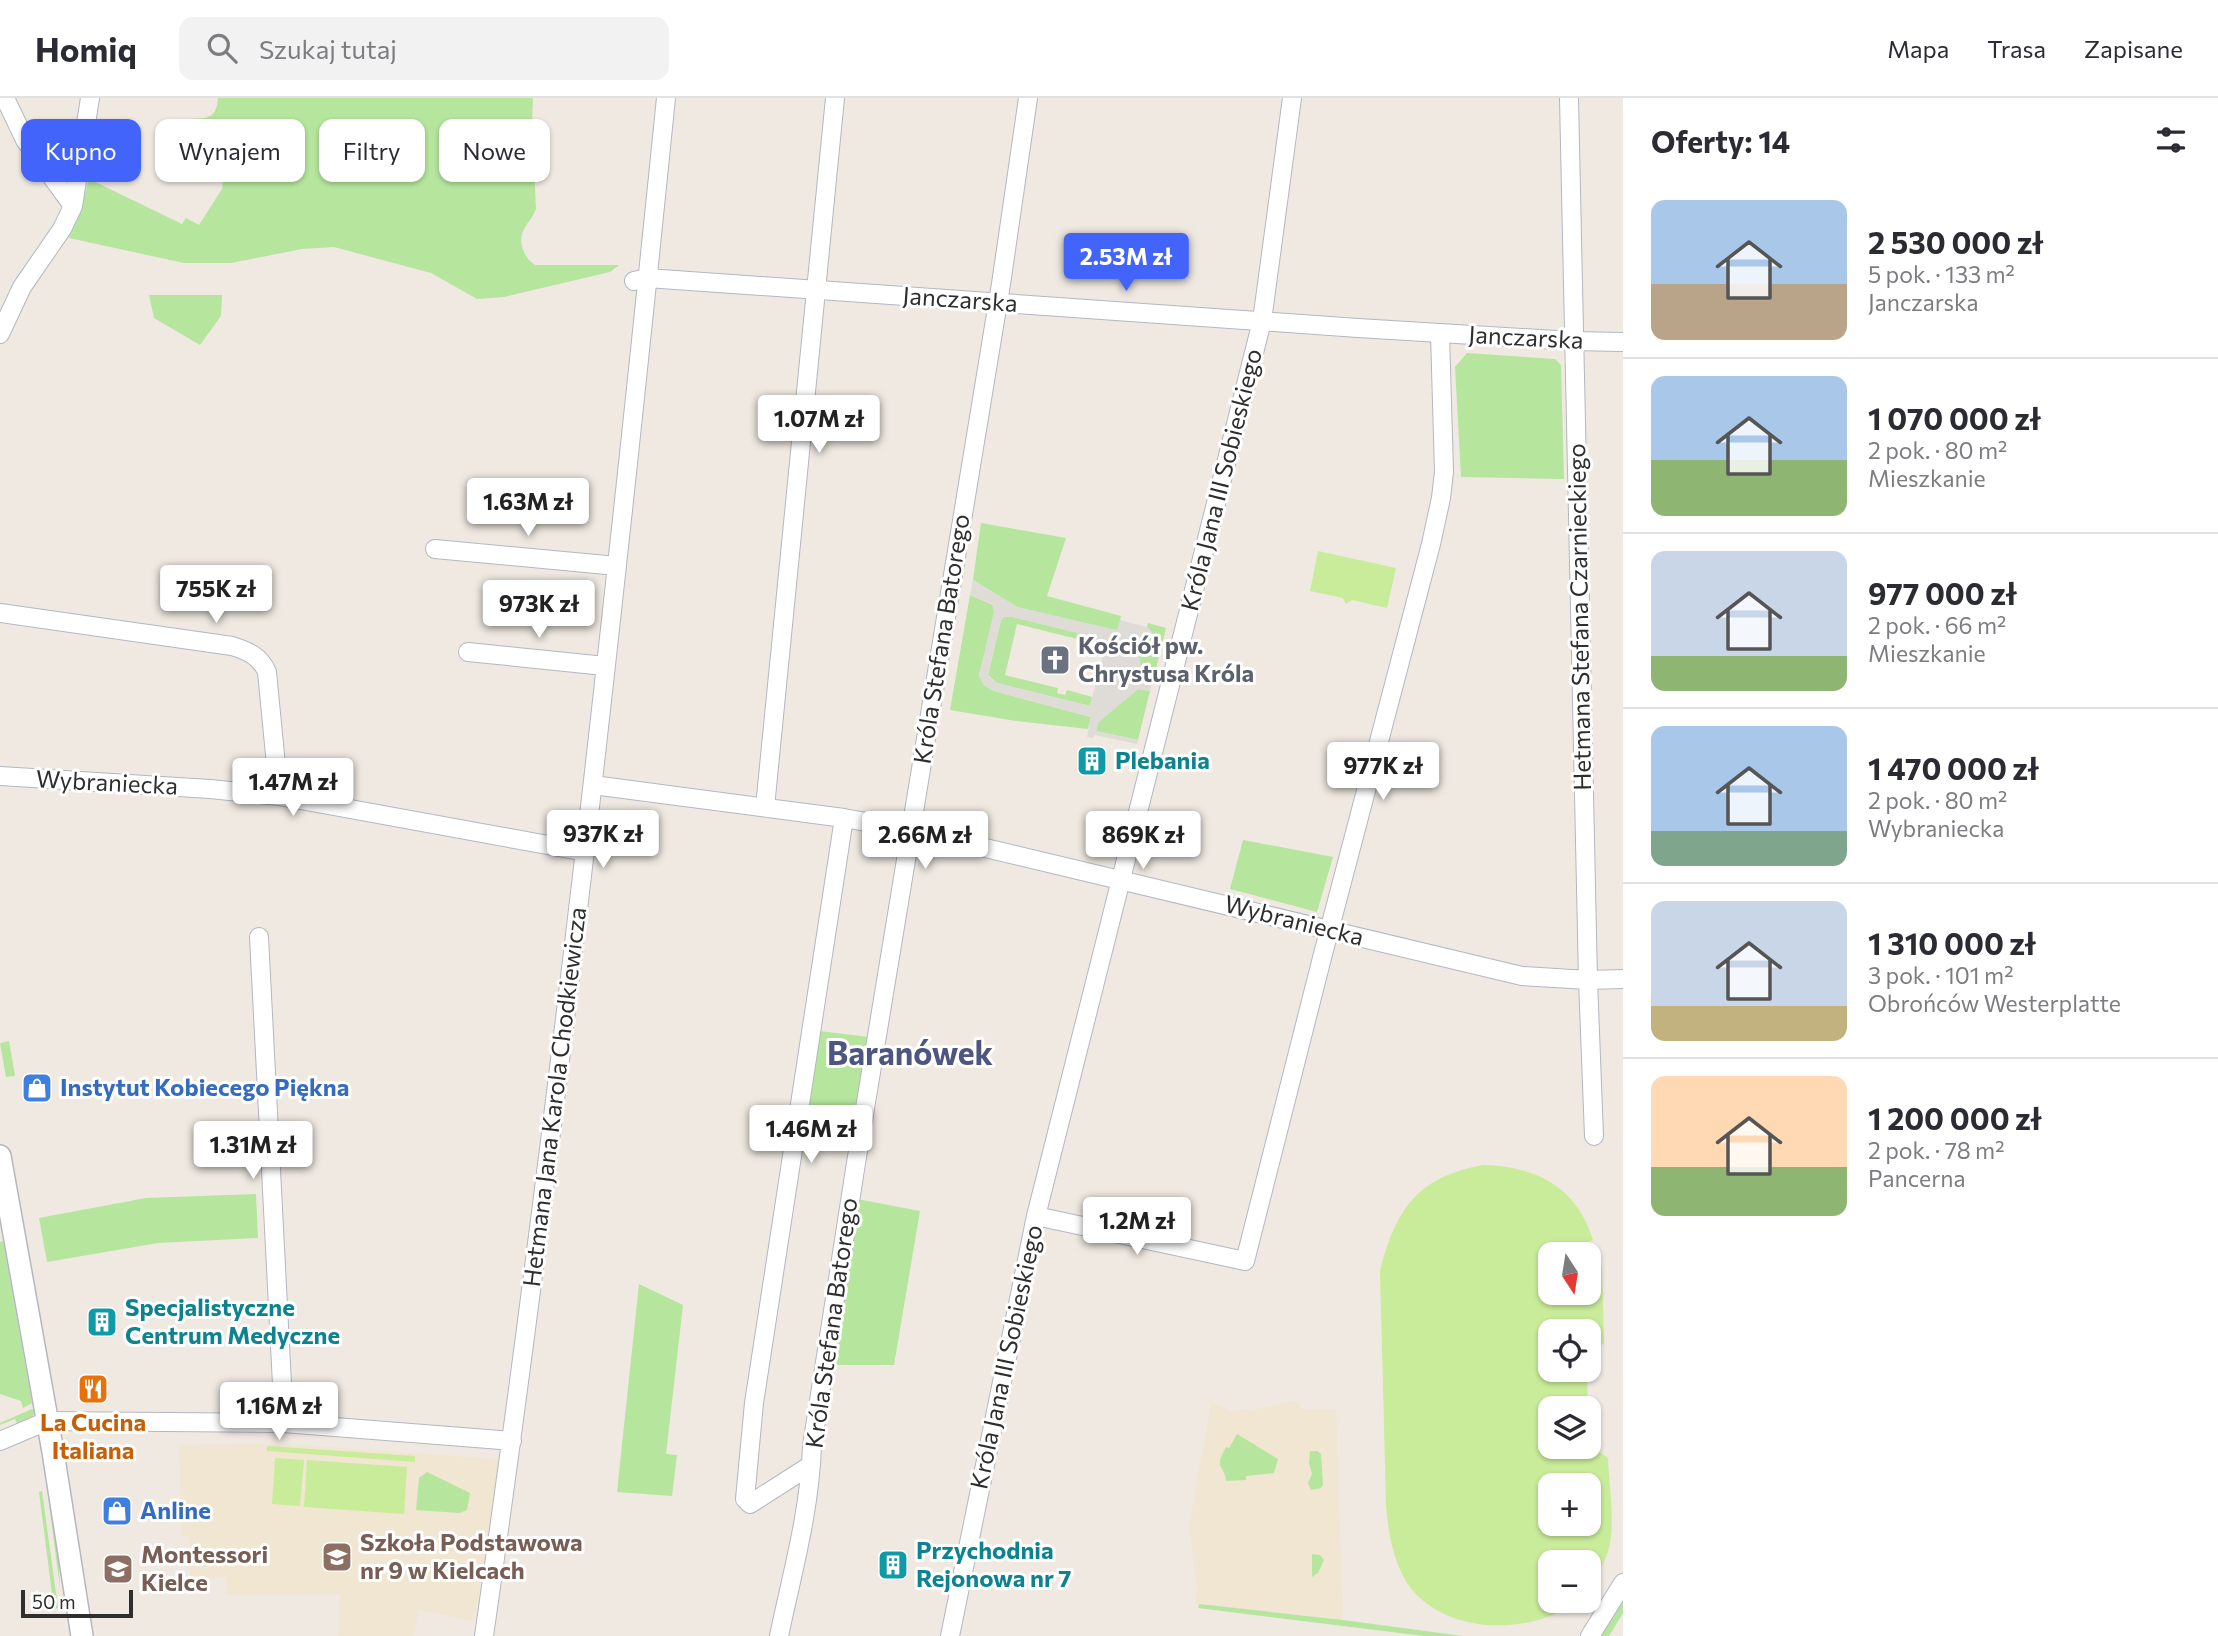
<!DOCTYPE html>
<html lang="pl">
<meta charset="utf-8">
<style>
body{margin:0;font-family:Commissioner,sans-serif;background:#f2f2f3;color:#2b2b33;height:100vh;display:flex;flex-direction:column;font-size:26px;white-space:nowrap}
*{box-sizing:border-box;margin:0}
p{font-size:23px;color:#7c7c81}
.icon{flex:none;width:38px;height:38px;fill:none;stroke:currentColor;stroke-width:2;stroke-linecap:round;stroke-linejoin:round}
.map{position:relative;flex:1;overflow:hidden}
.drawer{display:flex;flex-direction:column;background:#fff;width:595px}
.drawer>*{flex:none}
.top-card{position:absolute;left:21px;top:21px;width:665px;height:63px;display:flex;gap:14px}
.needle{width:46px;rotate:168deg}
.controls{position:absolute;left:1538px;top:1144px;display:grid;gap:14px}
.controls a{display:grid;place-items:center;width:63px;height:63px;border-radius:14px;background:#fff;box-shadow:0 2px 5px #0004;font-size:35px}
.scale{position:absolute;left:21px;bottom:18px;width:112px;box-sizing:border-box;padding-left:7px;border:4px solid #2e2e2e;border-top:0;font-size:19px;line-height:24px;white-space:nowrap;color:#2e2e2e;-webkit-text-stroke:5px #fff;paint-order:stroke}
.price{position:absolute;translate:-50% -60px;padding:0 16px;border-radius:7px;background:#fff;color:#222;font-size:23px;line-height:46px;filter:drop-shadow(0 2px 4px #0008)}
.price::after{content:'';position:absolute;left:50%;top:42px;width:21px;height:16px;margin-left:-10px;background:inherit;clip-path:polygon(0 0,100% 0,50% 100%)}
.price.selected{background:#4264fb;color:#fff}
ul{padding:0;list-style:none}
li{display:flex;align-items:center;gap:21px;height:175px;padding:0 28px}
li+li{border-top:2px solid #e1e1e2}
li span{display:grid;place-items:center;flex:none;width:196px;height:140px;border-radius:14px;color:#555}
li>.icon{margin-inline-start:auto}
span .icon{width:84px;height:84px;fill:#fffc;stroke-width:1}
li b{font-size:30px}
h2{display:flex;justify-content:space-between;align-items:center;height:84px;padding:0 28px;font-size:30px}
.tag{padding:0 24px;border-radius:14px;background:#fff;box-shadow:0 2px 5px #0004;font-size:24px;line-height:63px}
.tag.selected{background:#4264fb;color:#fff}
header{display:flex;align-items:center;gap:42px;box-sizing:border-box;height:98px;padding:0 35px;background:#fff;border-bottom:2px solid #e1e1e2}
header strong{font-size:33px}
nav{display:flex;gap:38px;margin-inline-start:auto;font-size:24px}
.search{width:490px;height:63px;background:#f2f2f3;display:flex;align-items:center;gap:18px;box-sizing:border-box;padding:0 24px;border-radius:14px;color:#7c7c81;font-size:26px}
main{display:flex;flex:1;min-height:0}
.map>svg:first-child{display:block}
.education{fill:#f0e6d1}
.green{fill:#b6e59e}
.pitch{fill:#c9ec9a;fill-rule:evenodd}
.plaza{fill:#dfdcd8;fill-rule:evenodd}
.lines{fill:none;stroke-linecap:round;stroke-linejoin:round}
.minor-casing{stroke:#b4b7c1;stroke-width:20}
.tertiary-casing{stroke:#b4b7c1;stroke-width:24}
.minor{stroke:#fff;stroke-width:18}
.tertiary{stroke:#fff;stroke-width:21}
.labels{text-anchor:middle;stroke-width:6;stroke-linejoin:round;paint-order:stroke}
.street-label{font-size:24px;fill:#2e2e2e;stroke:#fff}
.worship-label{font-size:24px;font-weight:bold;fill:#5b616d;stroke:#fff;text-anchor:start}
.culture-label{font-size:24px;font-weight:bold;fill:#0d838f;stroke:#fff;text-anchor:start}
.shop-label{font-size:24px;font-weight:bold;fill:#366cbe;stroke:#fff;text-anchor:start}
.food-label{font-size:24px;font-weight:bold;fill:#c56008;stroke:#fff}
.education-label{font-size:24px;font-weight:bold;fill:#785e54;stroke:#fff;text-anchor:start}
.district-label{font-size:32px;font-weight:bold;fill:#4d5680;stroke:#fff}
</style>
<header>
<strong>Homiq</strong>
<div class="search"><svg class="icon" aria-label="search" viewBox="0 0 24 24"><circle cx="10" cy="10" r="6"/><path d="M15 15l6 6"/></svg>Szukaj tutaj</div>
<nav><a>Mapa</a><a>Trasa</a><a>Zapisane</a></nav>
</header>
<main>
<div class="map">
<svg width="1623" height="1538" viewBox="0 0 1623 1538">
<rect width="100%" height="100%" fill="#efe9e1"/>
<path class="education" d="M 1295,1303 L 1305,1312 L 1336,1311 L 1343,1522 L 1195,1506 L 1197,1490 L 1189,1429 L 1211,1304 L 1232,1314 L 1247,1311 L 1249,1313 Z
M 251,1346 L 313,1348 L 496,1361 L 500,1368 L 474,1523 L 419,1512 L 413,1538 L 338,1538 L 340,1496 L 227,1497 L 226,1479 L 190,1480 L 189,1439 L 182,1438 L 179,1347 Z"/>
<path class="green" d="M 218,0 L 533,0 L 532,24 L 536,111 C 533,119 528,124 524,131 C 517,144 524,160 535,167 L 619,167 L 610,174 L 504,199 L 477,201 L 431,175 L 334,149 L 302,151 L 231,165 L 184,165 L 69,140 L 84,99 L 89,81 L 182,126 L 186,120 L 199,127 L 222,91 L 224,74 L 204,55 L 196,52 L 189,44 L 190,21 C 208,20 216,21 218,0 Z
M 149,197 L 222,197 L 221,218 L 200,247 L 154,220 Z
M 1467,255 L 1555,261 L 1561,267 L 1564,381 L 1461,379 L 1455,269 Z
M 981,425 L 1066,440 L 1047,498 L 1121,518 L 1118,533 L 1017,509 L 973,482 Z
M 970,497 L 993,507 L 995,513 L 979,577 L 984,587 L 994,593 L 1091,619 L 1088,631 L 1016,623 L 950,612 Z
M 1004,519 L 1013,519 L 1091,538 L 1089,544 L 1017,526 L 1005,577 L 1058,590 L 1057,595 L 1065,597 L 1067,592 L 1092,599 L 1090,608 L 997,585 L 988,577 L 1001,522 Z
M 1148,525 L 1166,530 L 1154,579 L 1142,577 L 1137,544 L 1148,541 L 1152,534 L 1147,529 Z
M 1138,591 L 1150,593 L 1138,642 L 1096,633 L 1098,624 Z
M 1243,742 L 1333,759 L 1317,814 L 1230,791 Z
M 819,933 L 869,939 L 853,1037 L 804,1029 Z
M 9,943 L 15,978 L 6,979 L 0,945 Z
M 256,1096 L 258,1140 L 158,1145 L 47,1164 L 39,1120 L 146,1100 Z
M 857,1101 L 920,1113 L 894,1267 L 830,1267 Z
M 3,1143 L 32,1305 L 23,1310 L 21,1303 L 0,1296 L 0,1144 Z
M 639,1186 L 683,1207 L 666,1356 L 677,1357 L 672,1398 L 617,1394 Z
M 32,1311 L 34,1311 L 34,1316 L 28,1325 L 18,1327 L 15,1321 L 0,1327 L 0,1325 Z
M 1237,1336 L 1278,1361 L 1274,1375 L 1246,1378 L 1246,1382 L 1226,1383 C 1224,1364 1213,1373 1226,1349 L 1229,1350 Z
M 1310,1353 L 1317,1353 L 1321,1356 L 1323,1387 L 1321,1390 L 1311,1392 L 1308,1385 L 1312,1376 L 1309,1365 Z
M 427,1374 L 470,1395 L 467,1412 L 459,1415 L 416,1412 L 419,1380 Z
M 47,1390 L 48,1390 L 57,1428 L 60,1490 Z
M 42,1393 L 58,1510 L 54,1511 L 39,1394 Z
M 1312,1456 L 1320,1457 L 1324,1462 L 1318,1475 L 1312,1479 Z
M 1623,1500 L 1623,1515 L 1609,1538 L 1600,1538 Z
M 1199,1506 L 1343,1522 L 1463,1538 L 1424,1538 L 1198,1510 Z"/>
<path class="pitch" d="M 1318,453 L 1396,470 L 1387,510 L 1352,502 L 1346,506 L 1343,500 L 1310,493 Z
M 1483,1067 C 1536,1068 1577,1089 1593,1142 L 1583,1148 L 1585,1157 L 1550,1157 L 1550,1195 L 1589,1195 L 1589,1170 L 1602,1169 L 1604,1245 L 1593,1253 L 1589,1253 L 1589,1234 L 1550,1234 L 1550,1272 L 1587,1272 L 1588,1311 L 1550,1311 L 1550,1349 L 1589,1349 L 1589,1344 L 1589,1353 L 1598,1353 L 1608,1360 C 1609,1388 1616,1428 1608,1454 C 1604,1466 1596,1477 1589,1488 L 1589,1465 L 1550,1465 L 1550,1503 L 1577,1503 C 1532,1538 1443,1538 1407,1485 C 1393,1462 1388,1434 1386,1407 L 1380,1173 C 1396,1111 1417,1079 1483,1067 ZM 1550,1388 L 1589,1388 L 1589,1426 L 1550,1426 Z
M 267,1348 L 415,1358 L 415,1364 L 267,1353 Z
M 275,1360 L 304,1362 L 300,1408 L 272,1406 Z
M 307,1362 L 407,1369 L 404,1416 L 304,1409 Z"/>
<path class="plaza" d="M 973,482 L 1017,509 L 1117,532 L 1120,522 L 1147,529 L 1152,534 L 1148,541 L 1137,545 L 1142,577 L 1154,579 L 1150,593 L 1138,591 L 1099,624 L 1096,633 L 1138,642 L 1137,646 L 1095,637 L 1093,640 L 1087,639 L 1091,619 L 994,593 L 984,587 L 979,578 L 994,513 L 992,506 L 970,497 ZM 1004,519 L 1013,519 L 1090,538 L 1089,544 L 1105,548 L 1090,608 L 997,585 L 990,580 L 988,576 L 1001,522 Z"/>
<g class="lines">
<g class="minor-casing">
<path id="minor" d="M 5,0 L 25,42 L 73,108
M 1569,0 L 1588,882 L 1594,1038
M 634,183 L 647,180 L 1358,230 L 1573,243 L 1623,244
M 0,236 L 22,189 L 62,131 L 73,108 L 90,0
M 435,451 L 617,468
M 0,515 L 232,548 C 248,553 260,558 267,574 L 279,698
M 468,554 L 605,568
M 0,678 L 210,691 L 279,698 L 586,754
M 593,687 L 844,720 L 910,732 L 1522,878 L 1588,882 L 1623,881
M 765,709 L 835,0
M 259,839 L 284,1325
M 1036,1118 L 1245,1163 L 1323,856 L 1431,446 L 1441,400 L 1444,374 L 1440,236
M 0,1343 L 47,1323 L 284,1325 L 512,1343
M 811,1367 L 750,1406 L 745,1401 L 754,1305 L 844,720
M 484,1538 C 557,1027 614,514 666,0
M 779,1538 C 792,1476 810,1412 812,1348 L 856,1065 L 1001,186 L 1028,0
M 950,1538 L 1036,1118 L 1262,223 L 1292,0
M 1590,1538 L 1623,1485"/>
</g>
<g class="tertiary-casing">
<path id="tertiary" d="M 0,1058 L 53,1354 L 82,1538"/>
</g>
<use href="#minor" class="minor"/>
<use href="#tertiary" class="tertiary"/>
</g>
<defs>
<g id="church-square" transform="scale(1.575)"><rect x="-9" y="-9" width="18" height="18" rx="4" fill="#6b7280" stroke="#fff"/><path d="M-1.2-6h2.4v3.5h3.3v2.4h-3.3V6h-2.4V-.1h-3.3v-2.4h3.3Z" fill="#fff"/></g>
<g id="building-square" transform="scale(1.575)"><rect x="-9" y="-9" width="18" height="18" rx="4" fill="#0f9aa8" stroke="#fff"/><path d="M-4-6H4V6H1V3H-1V6H-4ZM-2.5-4.3h1.7v1.8h-1.7ZM.8-4.3h1.7v1.8H.8ZM-2.5-1h1.7V.8h-1.7ZM.8-1h1.7V.8H.8Z" fill="#fff"/></g>
<g id="shop-square" transform="scale(1.575)"><rect x="-9" y="-9" width="18" height="18" rx="4" fill="#3f7fe0" stroke="#fff"/><path d="M-5-2.5h2.3a2.7 3.5 0 0 1 5.4 0H5L5.5 6h-11ZM-1.5-2.5h3a1.5 2.3 0 0 0-3 0Z" fill="#fff"/></g>
<g id="restaurant-square" transform="scale(1.575)"><rect x="-9" y="-9" width="18" height="18" rx="4" fill="#e8710a" stroke="#fff"/><path d="M-5-6h1v4h1v-4h1v4h1v-4h1v5L-1.5 .5V6h-2V.5L-5-1ZM5-6V6H3V1.5H1.5Q1.5-4 5-6Z" fill="#fff"/></g>
<g id="school-square" transform="scale(1.575)"><rect x="-9" y="-9" width="18" height="18" rx="4" fill="#8d6e63" stroke="#fff"/><path d="M0-5L7-2L0 1L-7-2ZM-4 1L0 2.5L4 1V4Q0 6-4 4Z" fill="#fff"/></g>
</defs>
<g fill-rule="evenodd">
<use href="#church-square" x="1055" y="562"/>
<use href="#building-square" x="1092" y="663"/>
<use href="#shop-square" x="37" y="990"/>
<use href="#building-square" x="102" y="1224"/>
<use href="#restaurant-square" x="93" y="1291"/>
<use href="#shop-square" x="117" y="1413"/>
<use href="#school-square" x="337" y="1459"/>
<use href="#building-square" x="893" y="1467"/>
<use href="#school-square" x="118" y="1471"/>
</g>
<g class="labels">
<g class="street-label">
<text transform="translate(960 202) rotate(4)" y="8">Janczarska</text>
<text transform="translate(1526 240) rotate(3)" y="8">Janczarska</text>
<text transform="translate(1222 382) rotate(-76)" y="8">Króla Jana III Sobieskiego</text>
<text transform="translate(1580 519) rotate(-91)" y="8">Hetmana Stefana Czarnieckiego</text>
<text transform="translate(942 541) rotate(-81)" y="8">Króla Stefana Batorego</text>
<text transform="translate(107 685) rotate(3)" y="8">Wybraniecka</text>
<text transform="translate(1294 823) rotate(14)" y="8">Wybraniecka</text>
<text transform="translate(555 999) rotate(-83)" y="8">Hetmana Jana Karola Chodkiewicza</text>
<text transform="translate(832 1225) rotate(-82)" y="8">Króla Stefana Batorego</text>
<text transform="translate(1007 1259) rotate(-78)" y="8">Króla Jana III Sobieskiego</text>
</g>
<g class="worship-label">
<text x="1078" y="556">Kościół pw.<tspan x="1078" dy="28">Chrystusa Króla</tspan></text>
</g>
<g class="culture-label">
<text x="1115" y="671">Plebania</text>
<text x="125" y="1218">Specjalistyczne<tspan x="125" dy="28">Centrum Medyczne</tspan></text>
<text x="916" y="1461">Przychodnia<tspan x="916" dy="28">Rejonowa nr 7</tspan></text>
</g>
<g class="shop-label">
<text x="60" y="998">Instytut Kobiecego Piękna</text>
<text x="140" y="1421">Anline</text>
</g>
<g class="food-label">
<text x="93" y="1333">La Cucina<tspan x="93" dy="28">Italiana</tspan></text>
</g>
<g class="education-label">
<text x="360" y="1453">Szkoła Podstawowa<tspan x="360" dy="28">nr 9 w Kielcach</tspan></text>
<text x="141" y="1465">Montessori<tspan x="141" dy="28">Kielce</tspan></text>
</g>
<g class="district-label">
<text x="910" y="967">Baranówek</text>
</g>
</g>
</svg>
<div class="controls">
<a><svg class="needle" viewBox="-14 -14 28 28"><path d="M0-13l5 13h-10z" fill="#e53935"/><path d="M0 13l5-13h-10z" fill="#7c7c81"/></svg></a>
<a><svg class="icon" aria-label="locate" viewBox="0 0 24 24"><circle cx="12" cy="12" r="6"/><path d="M12 2v4M12 18v4M2 12h4M18 12h4"/></svg></a>
<a><svg class="icon" aria-label="layers" viewBox="0 0 24 24"><path d="M12 4l9 5-9 5-9-5zM3 14l9 5 9-5"/></svg></a>
<a>+</a>
<a>−</a>
</div>
<div class="scale">50 m</div>
<b class="price selected" style="left:1126px;top:195px">2.53M zł</b>
<b class="price" style="left:819px;top:357px">1.07M zł</b>
<b class="price" style="left:528px;top:440px">1.63M zł</b>
<b class="price" style="left:216px;top:527px">755K zł</b>
<b class="price" style="left:539px;top:542px">973K zł</b>
<b class="price" style="left:1383px;top:704px">977K zł</b>
<b class="price" style="left:293px;top:720px">1.47M zł</b>
<b class="price" style="left:603px;top:772px">937K zł</b>
<b class="price" style="left:925px;top:773px">2.66M zł</b>
<b class="price" style="left:1143px;top:773px">869K zł</b>
<b class="price" style="left:811px;top:1067px">1.46M zł</b>
<b class="price" style="left:253px;top:1083px">1.31M zł</b>
<b class="price" style="left:1137px;top:1159px">1.2M zł</b>
<b class="price" style="left:279px;top:1344px">1.16M zł</b>
<div class="top-card">
<a class="tag selected">Kupno</a>
<a class="tag">Wynajem</a>
<a class="tag">Filtry</a>
<a class="tag">Nowe</a>
</div>
</div>
<section class="drawer">
<h2>Oferty: 14<svg class="icon" aria-label="filters" viewBox="0 0 24 24"><path d="M4 7h16M4 17h16"/><circle cx="9" cy="7" r="2"/><circle cx="15" cy="17" r="2"/></svg></h2>
<ul>
<li><span style="background:linear-gradient(#a9c7e8 60%,#b9a48a 0)"><svg class="icon" aria-label="home" viewBox="0 0 24 24"><path d="M3 11l9-7 9 7M6 9v11h12V9"/></svg></span><div><b>2 530 000 zł</b><p>5 pok. · 133 m²</p><p>Janczarska</p></div></li>
<li><span style="background:linear-gradient(#a9c7e8 60%,#8fb573 0)"><svg class="icon" aria-label="home" viewBox="0 0 24 24"><path d="M3 11l9-7 9 7M6 9v11h12V9"/></svg></span><div><b>1 070 000 zł</b><p>2 pok. · 80 m²</p><p>Mieszkanie</p></div></li>
<li><span style="background:linear-gradient(#c9d6e8 75%,#8fb573 0)"><svg class="icon" aria-label="home" viewBox="0 0 24 24"><path d="M3 11l9-7 9 7M6 9v11h12V9"/></svg></span><div><b>977 000 zł</b><p>2 pok. · 66 m²</p><p>Mieszkanie</p></div></li>
<li><span style="background:linear-gradient(#a9c7e8 75%,#7fa58c 0)"><svg class="icon" aria-label="home" viewBox="0 0 24 24"><path d="M3 11l9-7 9 7M6 9v11h12V9"/></svg></span><div><b>1 470 000 zł</b><p>2 pok. · 80 m²</p><p>Wybraniecka</p></div></li>
<li><span style="background:linear-gradient(#c9d6e8 75%,#c2b280 0)"><svg class="icon" aria-label="home" viewBox="0 0 24 24"><path d="M3 11l9-7 9 7M6 9v11h12V9"/></svg></span><div><b>1 310 000 zł</b><p>3 pok. · 101 m²</p><p>Obrońców Westerplatte</p></div></li>
<li><span style="background:linear-gradient(#ffd9b3 65%,#8fb573 0)"><svg class="icon" aria-label="home" viewBox="0 0 24 24"><path d="M3 11l9-7 9 7M6 9v11h12V9"/></svg></span><div><b>1 200 000 zł</b><p>2 pok. · 78 m²</p><p>Pancerna</p></div></li>
</ul>
</section>
</main>
